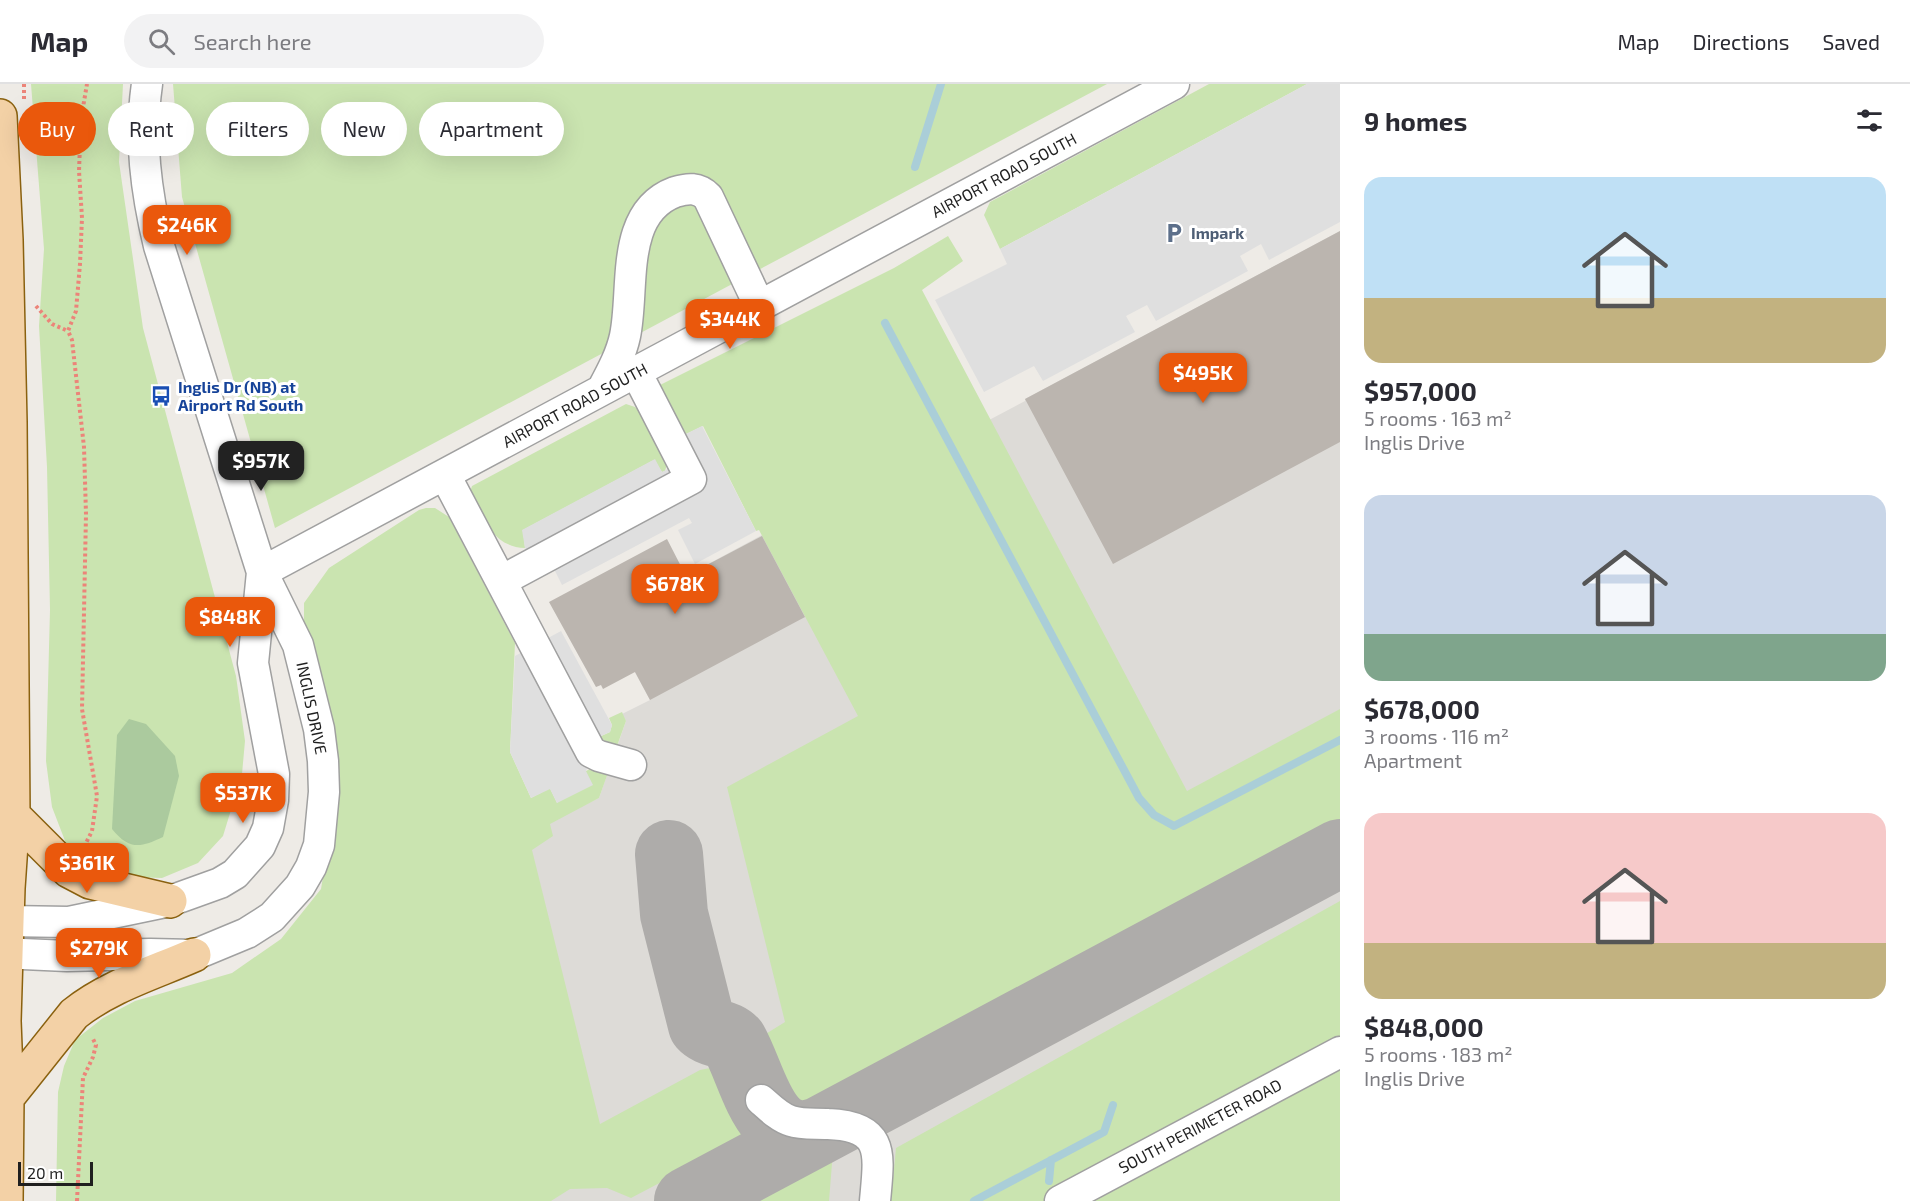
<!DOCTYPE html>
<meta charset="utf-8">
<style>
body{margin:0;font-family:"Exo 2",sans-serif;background:#f2f2f3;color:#2b2b33;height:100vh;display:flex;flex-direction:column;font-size:22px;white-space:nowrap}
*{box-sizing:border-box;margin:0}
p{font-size:20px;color:#7c7c81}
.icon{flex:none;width:33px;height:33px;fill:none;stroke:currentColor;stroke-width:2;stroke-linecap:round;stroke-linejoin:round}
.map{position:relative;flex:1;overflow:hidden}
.drawer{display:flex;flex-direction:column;background:#fff;width:570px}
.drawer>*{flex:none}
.top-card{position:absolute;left:18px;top:18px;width:570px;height:54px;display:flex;gap:12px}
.scale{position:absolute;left:18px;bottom:15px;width:75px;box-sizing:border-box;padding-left:6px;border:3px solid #1f1f1f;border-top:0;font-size:16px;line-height:21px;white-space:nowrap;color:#1f1f1f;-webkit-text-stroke:4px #fff;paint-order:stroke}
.price{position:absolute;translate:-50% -51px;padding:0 14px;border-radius:12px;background:#ea580c;color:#fff;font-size:20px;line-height:39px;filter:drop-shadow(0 2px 3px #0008)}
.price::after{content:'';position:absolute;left:50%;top:36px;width:18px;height:14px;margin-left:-9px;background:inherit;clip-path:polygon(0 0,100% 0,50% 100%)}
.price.active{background:#222;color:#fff}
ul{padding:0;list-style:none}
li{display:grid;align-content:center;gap:12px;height:318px;padding:0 24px}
li span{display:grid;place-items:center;height:186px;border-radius:18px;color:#555}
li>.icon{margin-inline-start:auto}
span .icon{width:108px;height:108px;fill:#fffc;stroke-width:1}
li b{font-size:26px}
h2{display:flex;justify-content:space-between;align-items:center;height:72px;padding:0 24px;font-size:26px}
.pill{padding:0 21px;border-radius:27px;background:#fff;box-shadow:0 6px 24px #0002;font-size:21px;line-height:54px}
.pill.active{background:#ea580c;color:#fff}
header{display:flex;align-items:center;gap:36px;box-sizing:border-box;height:84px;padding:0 30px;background:#fff;border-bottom:2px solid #e1e1e2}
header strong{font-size:28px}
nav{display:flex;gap:33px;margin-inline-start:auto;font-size:21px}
.search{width:420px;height:54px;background:#f2f2f3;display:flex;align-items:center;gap:15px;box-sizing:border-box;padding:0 21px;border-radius:33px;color:#7c7c81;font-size:22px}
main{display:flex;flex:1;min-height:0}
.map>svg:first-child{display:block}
.airport{fill:#dddbd7}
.grass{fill:#cae4b0}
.forest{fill:#abca9e}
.parking{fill:#dfdfdf}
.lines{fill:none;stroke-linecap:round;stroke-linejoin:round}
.stream{stroke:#aaced8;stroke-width:8}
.taxiway{stroke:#aeacaa;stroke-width:68}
.building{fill:#bbb5af}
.minor-casing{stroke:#a0a0a0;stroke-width:33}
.major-casing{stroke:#8a610f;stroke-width:36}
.path{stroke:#ec8479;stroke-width:4;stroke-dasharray:3 3;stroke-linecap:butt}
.minor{stroke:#fff;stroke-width:30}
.major{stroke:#f3d1a6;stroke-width:33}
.labels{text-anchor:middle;stroke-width:6;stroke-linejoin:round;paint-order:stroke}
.street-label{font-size:16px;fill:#1f1f1f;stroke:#fff}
.service-label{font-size:16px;font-weight:bold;fill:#4e5e75;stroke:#fff;text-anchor:start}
.transit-label{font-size:16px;font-weight:bold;fill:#164399;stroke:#fff;text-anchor:start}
</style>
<header>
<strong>Map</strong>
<div class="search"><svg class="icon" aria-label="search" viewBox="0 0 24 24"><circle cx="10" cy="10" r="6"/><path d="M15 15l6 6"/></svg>Search here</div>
<nav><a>Map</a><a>Directions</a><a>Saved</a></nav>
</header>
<main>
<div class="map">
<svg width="1340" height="1117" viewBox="0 0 1340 1117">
<rect width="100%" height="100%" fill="#eeebe6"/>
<path class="airport" d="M 1340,147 L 1340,1117 L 82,1117 L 355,832 L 599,714 L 626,637 L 622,630 L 650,616 L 606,535 L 762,451 L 764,455 L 1025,317 L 1025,315 Z"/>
<path class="grass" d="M 31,0 L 123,0 L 119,78 L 143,244 L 236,592 L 245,657 L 242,690 L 223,752 L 198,779 L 162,794 L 134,793 L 87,782 L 67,762 L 52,723 L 46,677 L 50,526 L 47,383 L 39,242 L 44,165 Z
M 173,0 L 1107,0 L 275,444 L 182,113 Z
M 1209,0 L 1307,0 L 1000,165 L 984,131 L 990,118 Z
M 948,152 L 963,177 L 922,206 L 1187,707 L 1340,625 L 1340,737 L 802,1024 L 783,1014 L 754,966 L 759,954 L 785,938 L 727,703 L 858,632 L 759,446 L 756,447 L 703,342 L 686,350 L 660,301 L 894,184 Z
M 626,320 L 635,323 L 639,327 L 667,380 L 665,387 L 662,388 L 654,376 L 523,446 L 525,464 C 492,463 483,433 470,408 L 472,402 Z
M 426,424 L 435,424 L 449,433 L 515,559 L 510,668 L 531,714 L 550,704 L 557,719 L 586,687 L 596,682 L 609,686 L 599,714 L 550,740 L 553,752 L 532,766 L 600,1040 L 700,986 L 710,984 L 729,991 C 740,1012 745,1031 743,1055 L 631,1114 L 607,1104 L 570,1105 L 551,1117 L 56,1117 L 58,1008 L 64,982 L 75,956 L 103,934 L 135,917 L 232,889 L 281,855 L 321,805 L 338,702 L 304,553 L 304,519 L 329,484 L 419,426 Z
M 622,628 L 626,637 L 617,662 L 603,658 L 599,653 L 610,648 L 612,641 L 609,634 Z
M 1340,817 L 1340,1117 L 891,1117 L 896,1064 Z
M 833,1067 L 829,1117 L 745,1117 Z"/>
<path class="forest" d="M 129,635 L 146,640 L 175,672 L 179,692 L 163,753 C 140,764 129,766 112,745 L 117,651 Z"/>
<path class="parking" d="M 1307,0 L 1340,0 L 1340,138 L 1269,176 L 1261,160 L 1240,172 L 1248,187 L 1156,237 L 1147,221 L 1126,232 L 1135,248 L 1043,297 L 1034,282 L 984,308 L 935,216 L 1007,180 L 1000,165 Z
M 702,342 L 756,447 L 695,480 L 678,446 L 692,439 L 689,434 L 562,501 L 554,485 L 525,464 L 522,446 L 655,375 L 662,388 L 696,371 L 686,350 Z
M 561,547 L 612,641 L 610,648 L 599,653 L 586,687 L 593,701 L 557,719 L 550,705 L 531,714 L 510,668 L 515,572 Z"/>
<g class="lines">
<path class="stream" d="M 915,83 L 941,0
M 885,239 L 1139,714 L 1154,731 L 1174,742 L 1340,656
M 1049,1097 L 1051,1076
M 974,1117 L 1104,1048 L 1113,1021"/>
<path class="taxiway" d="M 669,770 L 674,830 L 702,941 C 711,951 725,948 734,958 C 754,993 764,1066 819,1047
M 688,1117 L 1340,769"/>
</g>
<path class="building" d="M 1340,147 L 1340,358 L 1113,480 L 1025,315 Z
M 762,452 L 805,533 L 650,616 L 635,588 L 603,605 L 601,601 L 596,603 L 549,518 L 667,455 L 686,492 Z"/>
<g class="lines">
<g class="minor-casing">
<path id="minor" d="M 602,306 C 611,289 621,271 625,252 C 635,205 619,129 675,108 C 688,104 698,103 708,113 L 760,223
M 445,391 L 591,668 L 599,672 L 631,681
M 262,488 L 1174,0
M 501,497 L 691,395 L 636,288
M 0,839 L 7,837 L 69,838 L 170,817 L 220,799 L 235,790 L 260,762 L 268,744 L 273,716 L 274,690 L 253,579 L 262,488
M 0,869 L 67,872 L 150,870 L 194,871 L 247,849 L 272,833 L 300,802 L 311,783 L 319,761 L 324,708 L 323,677 L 319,645 L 298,561 L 262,488 L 159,162 C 146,108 139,55 147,0
M 761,1016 C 770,1024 780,1034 791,1037 C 803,1041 816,1039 828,1040 C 886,1042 879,1071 875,1117
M 1060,1117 L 1340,968"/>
</g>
<g class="major-casing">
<path id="major" d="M 0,32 L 6,156 L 10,338 L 13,731 L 8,804 L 4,937 L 7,1014 L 6,1117
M 13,731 L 69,787 L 90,798 L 170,817
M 7,1014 L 74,930 C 109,902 153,889 194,871"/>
</g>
<path class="path" d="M 24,0 L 24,16
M 36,222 L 52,240 L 68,247
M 84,763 L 92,747 L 97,712 L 82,625 L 86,430 L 84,363 L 72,256 L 68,247 L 76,227 L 80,180 L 82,134 L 79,87 L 81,35 L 87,0
M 77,1117 L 83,994 L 93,973 L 96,961 L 92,953"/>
<use href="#minor" class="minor"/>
<use href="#major" class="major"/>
</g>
<defs>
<g id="parking-bare" transform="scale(1.62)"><path d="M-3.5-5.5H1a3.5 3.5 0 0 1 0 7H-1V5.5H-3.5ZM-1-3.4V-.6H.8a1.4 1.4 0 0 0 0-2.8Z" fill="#5c6f8a" stroke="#fff" stroke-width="2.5" paint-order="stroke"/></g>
<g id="bus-bare" transform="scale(1.62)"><path d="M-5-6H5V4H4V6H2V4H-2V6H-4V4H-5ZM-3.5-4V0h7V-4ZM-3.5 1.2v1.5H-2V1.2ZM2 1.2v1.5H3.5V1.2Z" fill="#1a4fb4" stroke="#fff" stroke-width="2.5" paint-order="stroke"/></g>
</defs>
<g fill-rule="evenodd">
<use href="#parking-bare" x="1174" y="149"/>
<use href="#bus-bare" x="161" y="312"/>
</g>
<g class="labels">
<g class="street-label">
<text transform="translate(1004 91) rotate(-28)" y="6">AIRPORT ROAD SOUTH</text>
<text transform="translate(575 321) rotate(-28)" y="6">AIRPORT ROAD SOUTH</text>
<text transform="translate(312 624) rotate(78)" y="6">INGLIS DRIVE</text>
<text transform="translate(1200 1042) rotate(-28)" y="6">SOUTH PERIMETER ROAD</text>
</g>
<g class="service-label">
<text x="1191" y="155">Impark</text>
</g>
<g class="transit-label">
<text x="178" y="309">Inglis Dr (NB) at<tspan x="178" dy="18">Airport Rd South</tspan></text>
</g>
</g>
</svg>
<div class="scale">20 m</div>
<b class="price" style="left:187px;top:172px">$246K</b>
<b class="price" style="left:730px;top:266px">$344K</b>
<b class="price" style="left:1203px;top:320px">$495K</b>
<b class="price active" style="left:261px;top:408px">$957K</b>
<b class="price" style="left:675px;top:531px">$678K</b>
<b class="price" style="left:230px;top:564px">$848K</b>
<b class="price" style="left:243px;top:740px">$537K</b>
<b class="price" style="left:87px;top:810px">$361K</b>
<b class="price" style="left:99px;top:895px">$279K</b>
<div class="top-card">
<a class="pill active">Buy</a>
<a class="pill">Rent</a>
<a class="pill">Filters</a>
<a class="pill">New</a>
<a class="pill">Apartment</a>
</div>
</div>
<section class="drawer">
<h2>9 homes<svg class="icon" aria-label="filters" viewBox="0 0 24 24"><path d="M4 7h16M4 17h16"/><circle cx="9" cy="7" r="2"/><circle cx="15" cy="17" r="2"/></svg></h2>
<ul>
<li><span style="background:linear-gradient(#bfe0f5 65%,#c2b280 0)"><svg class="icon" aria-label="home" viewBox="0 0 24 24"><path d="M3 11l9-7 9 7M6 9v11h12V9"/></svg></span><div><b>$957,000</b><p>5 rooms · 163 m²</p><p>Inglis Drive</p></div></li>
<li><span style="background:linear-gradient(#c9d6e8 75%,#7fa58c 0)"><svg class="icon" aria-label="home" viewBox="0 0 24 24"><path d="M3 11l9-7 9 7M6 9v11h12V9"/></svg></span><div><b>$678,000</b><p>3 rooms · 116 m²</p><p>Apartment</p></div></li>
<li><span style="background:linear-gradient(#f6c9c9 70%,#c2b280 0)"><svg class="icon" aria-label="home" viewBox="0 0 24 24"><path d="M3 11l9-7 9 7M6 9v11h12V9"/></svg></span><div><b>$848,000</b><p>5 rooms · 183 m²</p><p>Inglis Drive</p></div></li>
</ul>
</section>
</main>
